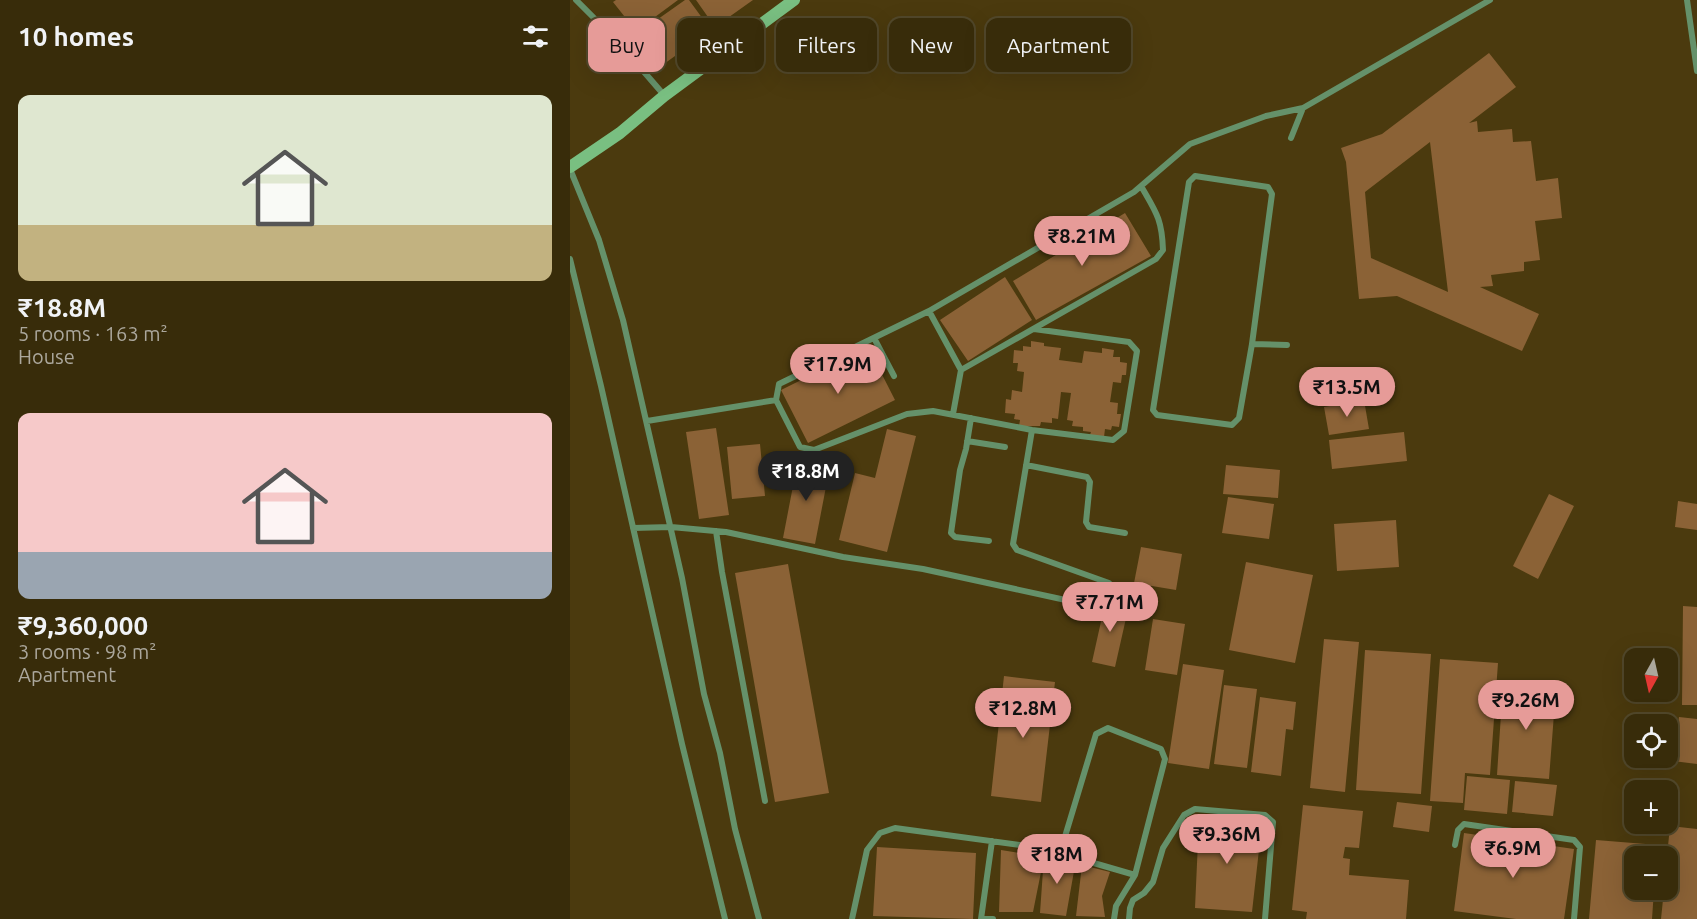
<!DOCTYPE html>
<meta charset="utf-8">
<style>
body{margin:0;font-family:Ubuntu,sans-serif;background:#3f3413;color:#f1f3f6;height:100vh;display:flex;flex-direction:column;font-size:22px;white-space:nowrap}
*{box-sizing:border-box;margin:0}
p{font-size:20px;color:#aba79c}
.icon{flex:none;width:33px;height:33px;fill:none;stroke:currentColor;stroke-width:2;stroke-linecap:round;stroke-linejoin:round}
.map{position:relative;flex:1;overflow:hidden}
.sheet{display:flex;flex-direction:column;background:#382c0a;width:570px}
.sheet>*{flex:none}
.banner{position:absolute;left:18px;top:18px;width:570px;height:54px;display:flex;gap:12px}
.needle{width:39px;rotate:188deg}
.controls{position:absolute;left:1054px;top:648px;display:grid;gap:12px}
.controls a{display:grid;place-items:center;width:54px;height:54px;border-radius:12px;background:#382c0a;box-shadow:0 6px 24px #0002,0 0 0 2px #52482b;font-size:30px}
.price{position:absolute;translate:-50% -51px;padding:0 14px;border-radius:21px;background:#e69b98;color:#111;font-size:20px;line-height:39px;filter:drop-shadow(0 2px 3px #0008)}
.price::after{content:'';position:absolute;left:50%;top:36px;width:18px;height:14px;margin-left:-9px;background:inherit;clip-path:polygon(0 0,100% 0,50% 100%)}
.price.active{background:#222;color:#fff}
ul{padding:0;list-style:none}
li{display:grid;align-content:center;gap:12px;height:318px;padding:0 18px}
li span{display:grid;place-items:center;height:186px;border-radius:12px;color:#555}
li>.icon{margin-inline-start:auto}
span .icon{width:108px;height:108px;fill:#fffc;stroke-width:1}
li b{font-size:26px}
h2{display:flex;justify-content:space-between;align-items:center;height:72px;padding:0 18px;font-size:26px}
.pill{padding:0 21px;border-radius:12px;background:#382c0a;box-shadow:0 6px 24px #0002,0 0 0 2px #52482b;font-size:21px;line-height:54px}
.pill.active{background:#e69b98;color:#111}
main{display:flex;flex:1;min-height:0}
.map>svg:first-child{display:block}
.building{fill:#8b6236;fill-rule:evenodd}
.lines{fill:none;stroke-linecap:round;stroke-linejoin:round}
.street{stroke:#65916a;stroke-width:6}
.secondary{stroke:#79bf81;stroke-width:12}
</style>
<main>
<section class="sheet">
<h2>10 homes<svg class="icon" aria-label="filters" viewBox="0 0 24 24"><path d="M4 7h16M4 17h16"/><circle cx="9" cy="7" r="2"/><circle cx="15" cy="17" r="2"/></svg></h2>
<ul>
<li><span style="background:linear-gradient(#dfe7d0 70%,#c2b280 0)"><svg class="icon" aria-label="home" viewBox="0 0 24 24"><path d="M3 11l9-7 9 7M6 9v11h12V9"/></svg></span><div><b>₹18.8M</b><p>5 rooms · 163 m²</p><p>House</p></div></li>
<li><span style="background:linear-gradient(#f6c9c9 75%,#9aa5b1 0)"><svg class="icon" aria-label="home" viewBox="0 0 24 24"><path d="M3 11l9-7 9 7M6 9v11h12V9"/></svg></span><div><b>₹9,360,000</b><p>3 rooms · 98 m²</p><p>Apartment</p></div></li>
</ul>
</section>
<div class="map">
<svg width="1127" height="919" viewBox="0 0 1127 919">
<rect width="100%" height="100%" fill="#4b3a0e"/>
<path class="building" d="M 46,0 L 108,0 L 66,31 L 43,2 Z
M 115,0 L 119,0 L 141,30 L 87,69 L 64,36 Z
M 126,0 L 183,0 L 145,27 Z
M 919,53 L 946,87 L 899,123 L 907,121 L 908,132 L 942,129 L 943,142 L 961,141 L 966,181 L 988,178 L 992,218 L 965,221 L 970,260 L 954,262 L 954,271 L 921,275 L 923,286 L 910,287 L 969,314 L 952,351 L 827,296 L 789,299 L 776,162 L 771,148 L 812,134 ZM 860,142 L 878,292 L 801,258 L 795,192 Z
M 555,213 L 581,256 L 466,320 L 443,281 Z
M 435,277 L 462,320 L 398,361 L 370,320 Z
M 461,341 L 474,343 L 474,346 L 491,348 L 489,360 L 512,363 L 514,351 L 532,353 L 532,348 L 544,350 L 543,357 L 550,357 L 550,362 L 557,363 L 556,375 L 552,375 L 551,383 L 543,382 L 540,402 L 548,403 L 547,414 L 551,414 L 549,427 L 542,426 L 541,430 L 535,429 L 534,437 L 520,435 L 521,432 L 513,431 L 513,427 L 502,426 L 503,421 L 497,420 L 501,393 L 491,392 L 488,419 L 482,418 L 482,423 L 471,422 L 470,426 L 449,426 L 450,420 L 444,419 L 445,414 L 435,413 L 436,399 L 441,400 L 442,390 L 452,392 L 454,372 L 447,371 L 448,363 L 443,363 L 444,350 L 453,351 L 453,346 L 461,347 Z
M 298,347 L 325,400 L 238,443 L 211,390 Z
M 794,400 L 799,429 L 759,435 L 754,407 Z
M 146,428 L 159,515 L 129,519 L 116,432 Z
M 317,429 L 346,436 L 317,552 L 269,540 L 285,473 L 305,478 Z
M 834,432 L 837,461 L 762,469 L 759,440 Z
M 190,444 L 195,496 L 162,499 L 157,447 Z
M 228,460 L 260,466 L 245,544 L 213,538 Z
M 656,465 L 710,470 L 708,498 L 653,494 Z
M 979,494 L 1004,506 L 968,579 L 943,566 Z
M 658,497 L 704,504 L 699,539 L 652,533 Z
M 1108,501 L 1127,504 L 1127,530 L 1105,527 Z
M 826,520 L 829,567 L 767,571 L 764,524 Z
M 571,547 L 612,554 L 606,590 L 564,583 Z
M 676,562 L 743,575 L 725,663 L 659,650 Z
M 218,564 L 259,793 L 205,802 L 165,573 Z
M 536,599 L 559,605 L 545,667 L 522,662 Z
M 1113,606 L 1127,607 L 1127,705 L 1112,705 Z
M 583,619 L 615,624 L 607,675 L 575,670 Z
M 754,639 L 789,642 L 775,792 L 740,788 Z
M 795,650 L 861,654 L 851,794 L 786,790 Z
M 870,659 L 928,663 L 920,775 L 895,773 L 893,803 L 860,801 Z
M 613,664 L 654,670 L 639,769 L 598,763 Z
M 434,676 L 485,682 L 471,802 L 421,796 Z
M 933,684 L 986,688 L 979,779 L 927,775 Z
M 654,685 L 687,689 L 677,768 L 644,764 Z
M 690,697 L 726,702 L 723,730 L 716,729 L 711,776 L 681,772 Z
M 1109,717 L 1127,719 L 1127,764 L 1103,761 Z
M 897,776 L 940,780 L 937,814 L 894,810 Z
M 945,781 L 987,785 L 983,816 L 942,812 Z
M 827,802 L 862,806 L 859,832 L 823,827 Z
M 733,805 L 793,811 L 789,848 L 775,847 L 773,858 L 780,859 L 779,875 L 839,880 L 836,919 L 736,919 L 737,912 L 722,910 Z
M 629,819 L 692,823 L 682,912 L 625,908 Z
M 1100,826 L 1127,829 L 1127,919 L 1091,919 L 1094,890 L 1098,890 L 1097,856 Z
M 894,833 L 1004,849 L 994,919 L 946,919 L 884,911 Z
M 1026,840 L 1088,845 L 1087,856 L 1065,856 L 1065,890 L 1084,890 L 1082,919 L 1019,919 Z
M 307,847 L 406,853 L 403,919 L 303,916 Z
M 431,850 L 474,857 L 463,912 L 429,912 Z
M 474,856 L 506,860 L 496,916 L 470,913 Z
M 512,865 L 540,872 L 532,896 L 535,917 L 506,916 Z"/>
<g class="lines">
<path class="street" d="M 6,0 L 49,43 L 94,95
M 1117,0 L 1127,71
M 721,138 L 733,108 L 920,0
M 0,169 L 29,240 L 53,320 L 112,578 L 134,694 L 150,753 L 165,829 L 189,919
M 571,186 C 586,212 592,219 593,250 L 586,259 L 391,370 L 359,311 L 564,192 L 620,144 L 696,116 L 733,108
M 0,259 L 31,386 L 112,744 L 155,919
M 359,311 L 209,384 L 206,400 L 230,447 L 244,450 L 337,414 L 363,411 L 462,430 L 543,440 L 554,431 L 567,351 L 559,342 L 464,329
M 304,338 L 324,376
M 682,344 L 702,194 L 698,187 L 625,176 L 619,182 L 583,410 L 587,415 L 662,425 L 669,418 L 682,344 L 717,345
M 383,414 L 391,370
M 401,418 L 396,449 L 390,470 L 381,533 L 385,537 L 419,541
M 77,421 L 206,400
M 462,430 L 443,544 L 447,550 L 539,583
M 397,441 L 435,447
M 456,465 L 517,477 L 520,482 L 516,522 L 519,527 L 555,533
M 63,528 L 101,527 L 156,532 L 273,557 L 353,569 L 514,604
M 146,531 L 152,572 L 195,801
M 885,845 L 888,830 L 894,824 L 1004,840 L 1010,847 L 1004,919
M 282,919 L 297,850 L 310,833 L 325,828 L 472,848 L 565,875 L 595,759 L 591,749 L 538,728 L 526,734 L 490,853
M 411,919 L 422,841
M 411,919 L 423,919
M 544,919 L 546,906 L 565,875
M 559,919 L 560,908 L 563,900 L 574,893 L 583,882 L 593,848 L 614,815 L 625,809 L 695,815 L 703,822 L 695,919"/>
<path class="secondary" d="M 0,167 L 50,133 L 94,96 L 224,0"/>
</g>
</svg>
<div class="controls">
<a><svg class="needle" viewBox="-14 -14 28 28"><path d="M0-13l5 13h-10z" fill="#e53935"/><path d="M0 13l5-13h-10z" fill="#aba79c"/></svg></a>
<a><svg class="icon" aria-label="locate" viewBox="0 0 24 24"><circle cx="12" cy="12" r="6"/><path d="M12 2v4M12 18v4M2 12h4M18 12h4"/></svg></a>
<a>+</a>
<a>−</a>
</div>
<b class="price" style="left:512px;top:267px">₹8.21M</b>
<b class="price" style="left:268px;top:395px">₹17.9M</b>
<b class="price" style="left:777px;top:418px">₹13.5M</b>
<b class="price active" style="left:236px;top:502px">₹18.8M</b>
<b class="price" style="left:540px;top:633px">₹7.71M</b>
<b class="price" style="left:956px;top:731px">₹9.26M</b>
<b class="price" style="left:453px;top:739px">₹12.8M</b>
<b class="price" style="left:657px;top:865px">₹9.36M</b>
<b class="price" style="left:943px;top:879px">₹6.9M</b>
<b class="price" style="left:487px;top:885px">₹18M</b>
<div class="banner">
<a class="pill active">Buy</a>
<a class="pill">Rent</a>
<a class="pill">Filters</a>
<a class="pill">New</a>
<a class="pill">Apartment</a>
</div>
</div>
</main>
